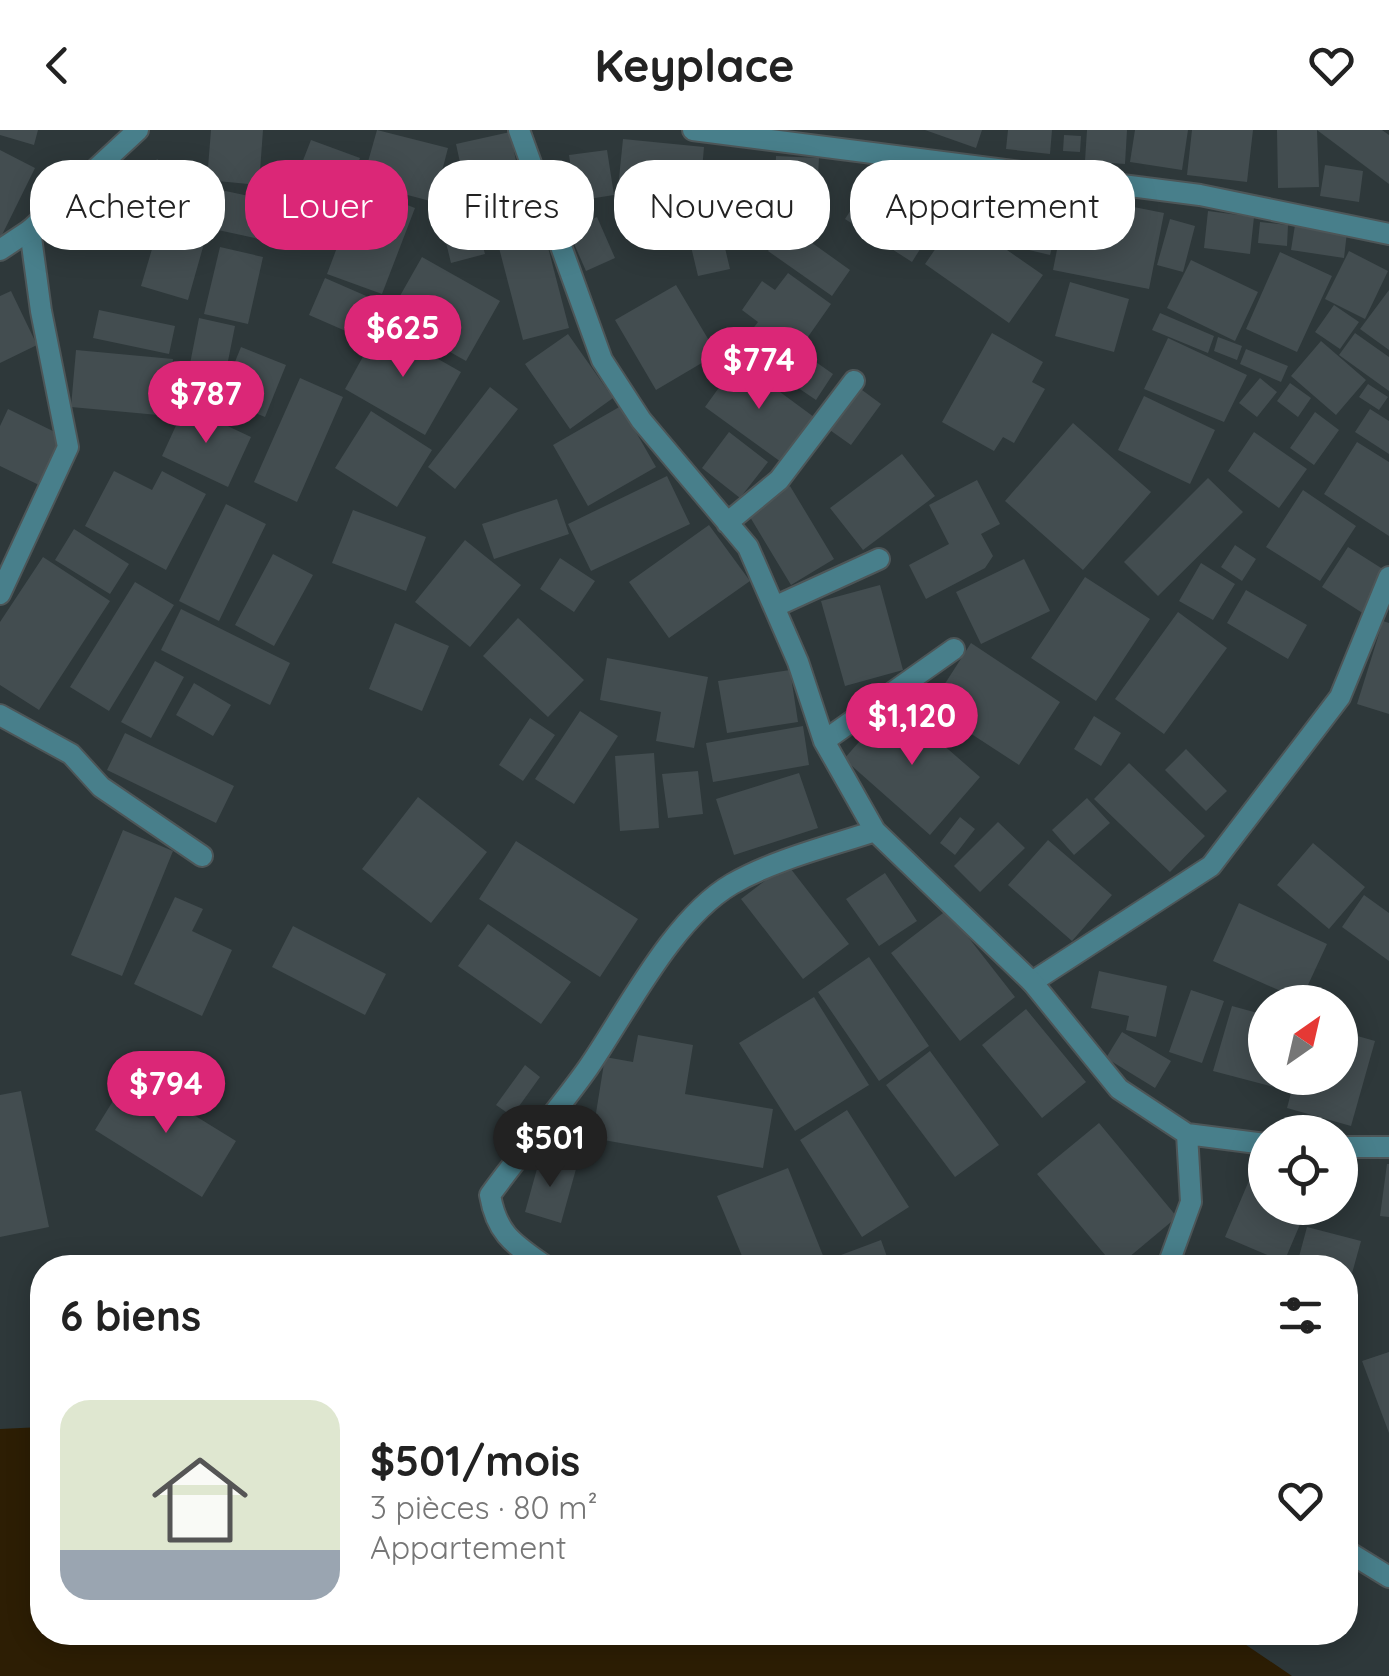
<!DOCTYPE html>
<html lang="fr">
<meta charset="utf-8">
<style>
body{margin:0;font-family:Quicksand,sans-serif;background:#f6f6f6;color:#222;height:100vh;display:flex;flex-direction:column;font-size:38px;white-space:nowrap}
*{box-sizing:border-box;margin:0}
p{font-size:32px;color:#767676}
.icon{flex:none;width:55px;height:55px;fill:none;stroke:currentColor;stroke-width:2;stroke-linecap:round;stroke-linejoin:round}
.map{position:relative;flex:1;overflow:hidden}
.panel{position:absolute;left:30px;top:1125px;width:1328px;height:390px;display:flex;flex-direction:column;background:#fff;border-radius:40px;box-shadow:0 5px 25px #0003}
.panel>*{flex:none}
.banner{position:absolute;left:30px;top:30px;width:1330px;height:90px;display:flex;gap:20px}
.needle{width:65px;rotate:34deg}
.tools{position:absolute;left:1248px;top:855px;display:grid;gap:20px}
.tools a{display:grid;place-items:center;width:110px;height:110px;border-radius:50%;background:#fff;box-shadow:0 5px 25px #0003;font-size:50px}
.price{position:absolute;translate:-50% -85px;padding:0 22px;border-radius:35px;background:#db2777;color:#fff;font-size:32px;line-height:65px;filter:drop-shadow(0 2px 5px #0008)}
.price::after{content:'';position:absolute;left:50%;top:60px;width:30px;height:22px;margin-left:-15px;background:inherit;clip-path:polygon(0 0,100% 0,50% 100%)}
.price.selected{background:#222;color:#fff}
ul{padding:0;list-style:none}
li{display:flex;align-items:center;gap:30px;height:250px;padding:0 30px}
li span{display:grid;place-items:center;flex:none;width:280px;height:200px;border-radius:30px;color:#555}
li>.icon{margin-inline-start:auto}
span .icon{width:120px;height:120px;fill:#fffc;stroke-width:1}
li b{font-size:42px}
h2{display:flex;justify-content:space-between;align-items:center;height:120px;padding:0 30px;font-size:42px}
.chip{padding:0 35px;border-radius:40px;background:#fff;box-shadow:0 5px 25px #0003;font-size:35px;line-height:90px}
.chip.selected{background:#db2777;color:#fff}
header{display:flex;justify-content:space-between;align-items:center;height:130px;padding:0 30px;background:#fff;font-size:45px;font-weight:700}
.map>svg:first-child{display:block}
.water{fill:#2d1e04}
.building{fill:#434d50}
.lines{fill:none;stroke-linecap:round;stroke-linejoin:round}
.service-casing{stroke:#4d5658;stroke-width:24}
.minor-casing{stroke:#4d5658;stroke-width:24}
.service{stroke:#487f8b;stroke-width:20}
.minor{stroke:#487f8b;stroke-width:20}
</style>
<header><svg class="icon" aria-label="back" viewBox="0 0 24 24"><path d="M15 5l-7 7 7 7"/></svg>Keyplace<svg class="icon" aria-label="heart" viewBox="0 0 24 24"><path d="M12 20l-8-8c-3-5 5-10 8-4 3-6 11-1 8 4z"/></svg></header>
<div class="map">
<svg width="1389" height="1546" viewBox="0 0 1389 1546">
<rect width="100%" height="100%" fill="#2e383a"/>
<path class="water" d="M 42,1297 L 42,1502 L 1227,1502 L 1292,1546 L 0,1546 L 0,1299 Z"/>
<path class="building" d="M 0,0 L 38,0 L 34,15 L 0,5 Z
M 211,0 L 263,0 L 259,55 L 207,50 Z
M 377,0 L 448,18 L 434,72 L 362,53 Z
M 925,0 L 982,0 L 976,18 Z
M 1008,0 L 1052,0 L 1050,24 L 1006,19 Z
M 1087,0 L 1127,0 L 1125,34 L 1085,31 Z
M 1135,0 L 1188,0 L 1182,40 L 1130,32 Z
M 1192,0 L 1253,0 L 1247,52 L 1187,45 Z
M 1277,0 L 1382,0 L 1389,5 L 1389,54 L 1317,0 L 1319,57 L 1278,58 Z
M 510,2 L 518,40 L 464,51 L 456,14 Z
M 1064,5 L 1081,6 L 1080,22 L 1063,21 Z
M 623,9 L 704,17 L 698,86 L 616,78 Z
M 311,10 L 360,28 L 330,104 L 282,84 Z
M 0,20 L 35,38 L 0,109 Z
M 607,20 L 614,65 L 576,71 L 569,25 Z
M 776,26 L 819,28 L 816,82 L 774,80 Z
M 157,29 L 190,51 L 166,85 L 134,63 Z
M 1325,35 L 1363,41 L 1359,72 L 1320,66 Z
M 994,47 L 1065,65 L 1050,125 L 1029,120 L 1033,102 L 984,90 Z
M 871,49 L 937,92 L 912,132 L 845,89 Z
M 531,52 L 569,198 L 523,210 L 485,64 Z
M 202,56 L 277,72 L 268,111 L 195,95 Z
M 360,57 L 415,78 L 382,164 L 327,144 Z
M 1068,64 L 1164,83 L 1149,159 L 1053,140 Z
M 1208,81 L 1254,87 L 1250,124 L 1204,118 Z
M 958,86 L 1043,145 L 1009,193 L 925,134 Z
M 597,87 L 615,128 L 586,141 L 568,100 Z
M 161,89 L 207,103 L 188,170 L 141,156 Z
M 1170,89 L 1195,96 L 1183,142 L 1157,135 Z
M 476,91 L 485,124 L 451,133 L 443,100 Z
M 1260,92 L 1288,95 L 1287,116 L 1258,113 Z
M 787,95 L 850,140 L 832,166 L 768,121 Z
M 1295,95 L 1347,102 L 1344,128 L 1291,120 Z
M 720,97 L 730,139 L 698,146 L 688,104 Z
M 220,117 L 263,127 L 248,194 L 204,184 Z
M 1349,121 L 1388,141 L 1365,189 L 1325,169 Z
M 1280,122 L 1332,146 L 1297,222 L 1246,199 Z
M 422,127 L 500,171 L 466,231 L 388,187 Z
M 1191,130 L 1258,162 L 1235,211 L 1167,178 Z
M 788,143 L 831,174 L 789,234 L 748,205 L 758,192 L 742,180 L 762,151 L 775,160 Z
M 325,148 L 380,172 L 364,209 L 309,185 Z
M 1070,152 L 1129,169 L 1114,222 L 1055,206 Z
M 676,155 L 717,224 L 656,260 L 615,190 Z
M 1389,160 L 1389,220 L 1360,199 Z
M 11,161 L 37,215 L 0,233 L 0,166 Z
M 1334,175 L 1359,192 L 1340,219 L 1315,202 Z
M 99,180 L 175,196 L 169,224 L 93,208 Z
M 1160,183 L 1214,206 L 1208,223 L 1152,200 Z
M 199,188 L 235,196 L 223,256 L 187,249 Z
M 380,196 L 461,242 L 425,305 L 345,259 Z
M 992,203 L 1043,232 L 1032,252 L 1045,259 L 1014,313 L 1003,307 L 994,321 L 942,292 Z
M 1355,203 L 1389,227 L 1389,261 L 1339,225 Z
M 568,204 L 613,268 L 570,299 L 525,234 Z
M 1218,207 L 1242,216 L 1237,230 L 1214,221 Z
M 1168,208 L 1247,245 L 1224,292 L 1144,259 Z
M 1321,211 L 1366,250 L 1336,285 L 1291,246 Z
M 241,217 L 286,235 L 265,287 L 220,269 Z
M 1246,219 L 1288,236 L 1281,252 L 1240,234 Z
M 76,220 L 173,229 L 169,286 L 71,277 Z
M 803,223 L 833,244 L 816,270 L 785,249 Z
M 738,231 L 814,287 L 781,332 L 705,277 Z
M 300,248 L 343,267 L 297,372 L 254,352 Z
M 1260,248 L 1277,262 L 1257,287 L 1239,273 Z
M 1290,253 L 1311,268 L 1298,287 L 1277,271 Z
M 1368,254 L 1388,267 L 1379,280 L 1359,267 Z
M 490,257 L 518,279 L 455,359 L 428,337 Z
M 858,257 L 881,274 L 851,315 L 827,298 Z
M 1144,266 L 1215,300 L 1190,354 L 1118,320 Z
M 185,276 L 251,307 L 228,357 L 162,326 Z
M 621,276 L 656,337 L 588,376 L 553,315 Z
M 8,279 L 63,306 L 39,355 L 0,336 L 0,296 Z
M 1370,279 L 1389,291 L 1389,324 L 1355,302 Z
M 371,281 L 432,320 L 397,377 L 335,338 Z
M 1315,282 L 1339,300 L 1314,335 L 1290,318 Z
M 1073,293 L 1151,362 L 1083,440 L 1005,371 Z
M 729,302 L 768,332 L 740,368 L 702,338 Z
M 1254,302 L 1307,339 L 1279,378 L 1228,341 Z
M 1357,312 L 1389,332 L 1389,406 L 1324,364 Z
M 902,324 L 935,366 L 863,420 L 830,378 Z
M 114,341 L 152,360 L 162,341 L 206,364 L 166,440 L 85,396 Z
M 667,346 L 690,394 L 591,441 L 568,394 Z
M 1208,348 L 1243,382 L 1158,466 L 1124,432 Z
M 977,350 L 1000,394 L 981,404 L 993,426 L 985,438 L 926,469 L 909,435 L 949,414 L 929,375 Z
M 790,356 L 834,429 L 791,455 L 747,382 Z
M 1303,360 L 1356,396 L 1320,451 L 1266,417 Z
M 557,369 L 569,404 L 494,429 L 482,394 Z
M 226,374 L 266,394 L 219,491 L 179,471 Z
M 353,380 L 426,407 L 406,461 L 332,433 Z
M 709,395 L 750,451 L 669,508 L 629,452 Z
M 74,399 L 129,434 L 110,464 L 55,430 Z
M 465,410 L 521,455 L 470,517 L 415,472 Z
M 1235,415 L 1256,429 L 1242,451 L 1221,437 Z
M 1348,417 L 1389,443 L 1364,484 L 1322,457 Z
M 273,424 L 313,445 L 274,516 L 235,495 Z
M 43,427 L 110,471 L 39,580 L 0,555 L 0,492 Z
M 560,428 L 595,451 L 574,482 L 540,459 Z
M 1024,429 L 1050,481 L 981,514 L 956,462 Z
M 1201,433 L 1235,454 L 1213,490 L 1179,471 Z
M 1085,447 L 1150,489 L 1096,571 L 1031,528 Z
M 135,452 L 174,475 L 109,581 L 70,557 Z
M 880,455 L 903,540 L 845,556 L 821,471 Z
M 1246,460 L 1307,495 L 1288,529 L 1227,493 Z
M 181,479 L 290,533 L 270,575 L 161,520 Z
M 1178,482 L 1227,518 L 1164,604 L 1115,569 Z
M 518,488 L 584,550 L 548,587 L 483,526 Z
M 1383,491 L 1389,493 L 1389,584 L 1357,574 Z
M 395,493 L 449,516 L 422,581 L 369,559 Z
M 971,513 L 1060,572 L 1019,635 L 930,577 Z
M 607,528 L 708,547 L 694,618 L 656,611 L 661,582 L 600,570 Z
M 155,531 L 184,547 L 151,608 L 121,592 Z
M 790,540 L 798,592 L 727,603 L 718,551 Z
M 194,553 L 231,575 L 213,606 L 176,585 Z
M 894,572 L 980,647 L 930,705 L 844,629 Z
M 580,581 L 618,606 L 574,674 L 535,649 Z
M 1094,586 L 1121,603 L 1101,636 L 1074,619 Z
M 530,588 L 555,605 L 523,651 L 499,635 Z
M 803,596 L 809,635 L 713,652 L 706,613 Z
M 125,603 L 234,656 L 216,693 L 107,640 Z
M 1186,619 L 1227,661 L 1206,681 L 1165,640 Z
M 654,623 L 659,698 L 620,701 L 615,626 Z
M 1129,633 L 1205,706 L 1170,742 L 1094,669 Z
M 698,641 L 703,684 L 668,688 L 662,644 Z
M 799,643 L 818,698 L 734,725 L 716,669 Z
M 418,667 L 487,722 L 431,793 L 362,739 Z
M 1087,668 L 1110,693 L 1074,725 L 1052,700 Z
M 960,687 L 975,699 L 955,725 L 940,713 Z
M 998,692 L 1025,718 L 980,762 L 954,736 Z
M 123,700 L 173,721 L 122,846 L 71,825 Z
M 1048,710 L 1112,765 L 1072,811 L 1008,755 Z
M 516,711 L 638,789 L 600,847 L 479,769 Z
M 1313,713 L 1365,757 L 1329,799 L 1277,755 Z
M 787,734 L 849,814 L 803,849 L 741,769 Z
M 885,743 L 917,791 L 879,816 L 846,769 Z
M 1364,765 L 1389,783 L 1389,831 L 1342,797 Z
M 175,767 L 203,779 L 192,801 L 232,820 L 202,886 L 134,854 Z
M 1239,773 L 1327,814 L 1301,870 L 1213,831 Z
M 947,780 L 1015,867 L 960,911 L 891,823 Z
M 488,794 L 571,852 L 541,894 L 458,836 Z
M 293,796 L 386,844 L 365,885 L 272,837 Z
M 869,827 L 929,916 L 879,951 L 818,862 Z
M 1099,841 L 1167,856 L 1156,907 L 1126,900 L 1129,886 L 1091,878 Z
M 1191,860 L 1224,871 L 1202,933 L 1169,922 Z
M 814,867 L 869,955 L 795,1001 L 739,913 Z
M 1232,876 L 1265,885 L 1265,948 L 1280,948 L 1278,958 L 1213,941 Z
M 1026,879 L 1086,952 L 1042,988 L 982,915 Z
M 1340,901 L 1375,911 L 1351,996 L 1287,978 L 1295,948 L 1340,948 Z
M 1122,902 L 1171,931 L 1155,958 L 1106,928 Z
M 638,905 L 693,915 L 685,964 L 773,979 L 763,1038 L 592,1008 L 605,927 L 633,932 Z
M 930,921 L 999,1015 L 955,1047 L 886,955 Z
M 525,935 L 540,947 L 512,986 L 496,975 Z
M 129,945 L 236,1011 L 202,1067 L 95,1000 Z
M 21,961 L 49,1097 L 0,1107 L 0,965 Z
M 847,980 L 909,1077 L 862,1107 L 800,1010 Z
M 1099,993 L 1177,1087 L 1116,1138 L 1037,1044 Z
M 1259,1027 L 1265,1030 L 1265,1078 L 1307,1078 L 1284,1132 L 1225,1107 Z
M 540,1028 L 576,1039 L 561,1093 L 525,1082 Z
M 1387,1034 L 1389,1034 L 1389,1087 L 1380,1086 Z
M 788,1038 L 828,1138 L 747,1138 L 717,1066 Z
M 1307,1097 L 1361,1111 L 1346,1165 L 1345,1138 L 1296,1138 Z
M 881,1110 L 891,1138 L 837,1138 L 833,1128 Z
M 1389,1222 L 1389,1303 L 1362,1231 Z"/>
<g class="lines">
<g class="service-casing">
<path id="service" d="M 0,464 L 68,317 L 41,181 L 30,100
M 0,585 L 71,624 L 101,657 L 202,726
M 1032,852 L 1211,736 L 1340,567 L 1389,447"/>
</g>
<g class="minor-casing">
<path id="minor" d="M 519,0 L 602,230 L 641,290 L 748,417 L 798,532 L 824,611 L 875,701 L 1032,852 L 1119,959 L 1187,1004 L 1191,1072 L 1167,1138
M 693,0 L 1200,65 L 1389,104
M 0,120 L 30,100 L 138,0
M 727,393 L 779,350 L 854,251
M 774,477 L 879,429
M 824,611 L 954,519
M 1187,1004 L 1265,1014
M 1340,1017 L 1389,1017
M 548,1138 C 516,1115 497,1106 490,1065 C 521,1022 557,982 588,938 C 626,883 672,789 732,754 C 776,729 827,717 875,701
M 1345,1420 L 1389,1447"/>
</g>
<use href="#service" class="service"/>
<use href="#minor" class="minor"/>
</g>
</svg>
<div class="tools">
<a><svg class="needle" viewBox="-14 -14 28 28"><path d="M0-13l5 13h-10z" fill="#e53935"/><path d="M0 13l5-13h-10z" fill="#767676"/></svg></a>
<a><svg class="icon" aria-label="locate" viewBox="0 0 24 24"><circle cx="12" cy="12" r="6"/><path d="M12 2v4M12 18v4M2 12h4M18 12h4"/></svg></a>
</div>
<b class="price" style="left:403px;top:250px">$625</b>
<b class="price" style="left:759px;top:282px">$774</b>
<b class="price" style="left:206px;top:316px">$787</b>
<b class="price" style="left:912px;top:638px">$1,120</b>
<b class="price" style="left:166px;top:1006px">$794</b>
<b class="price selected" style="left:550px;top:1060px">$501</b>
<div class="banner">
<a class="chip">Acheter</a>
<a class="chip selected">Louer</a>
<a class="chip">Filtres</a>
<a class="chip">Nouveau</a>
<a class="chip">Appartement</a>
</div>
<section class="panel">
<h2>6 biens<svg class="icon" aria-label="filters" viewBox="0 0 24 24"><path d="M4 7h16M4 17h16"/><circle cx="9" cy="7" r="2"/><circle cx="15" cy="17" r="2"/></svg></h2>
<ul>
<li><span style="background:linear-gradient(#dfe7d0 75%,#9aa5b1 0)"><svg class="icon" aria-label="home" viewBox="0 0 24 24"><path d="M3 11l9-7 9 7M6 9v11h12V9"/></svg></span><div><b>$501/mois</b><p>3 pièces · 80 m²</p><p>Appartement</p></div><svg class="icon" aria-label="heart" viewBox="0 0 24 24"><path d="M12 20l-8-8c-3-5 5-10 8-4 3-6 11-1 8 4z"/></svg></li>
</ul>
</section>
</div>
